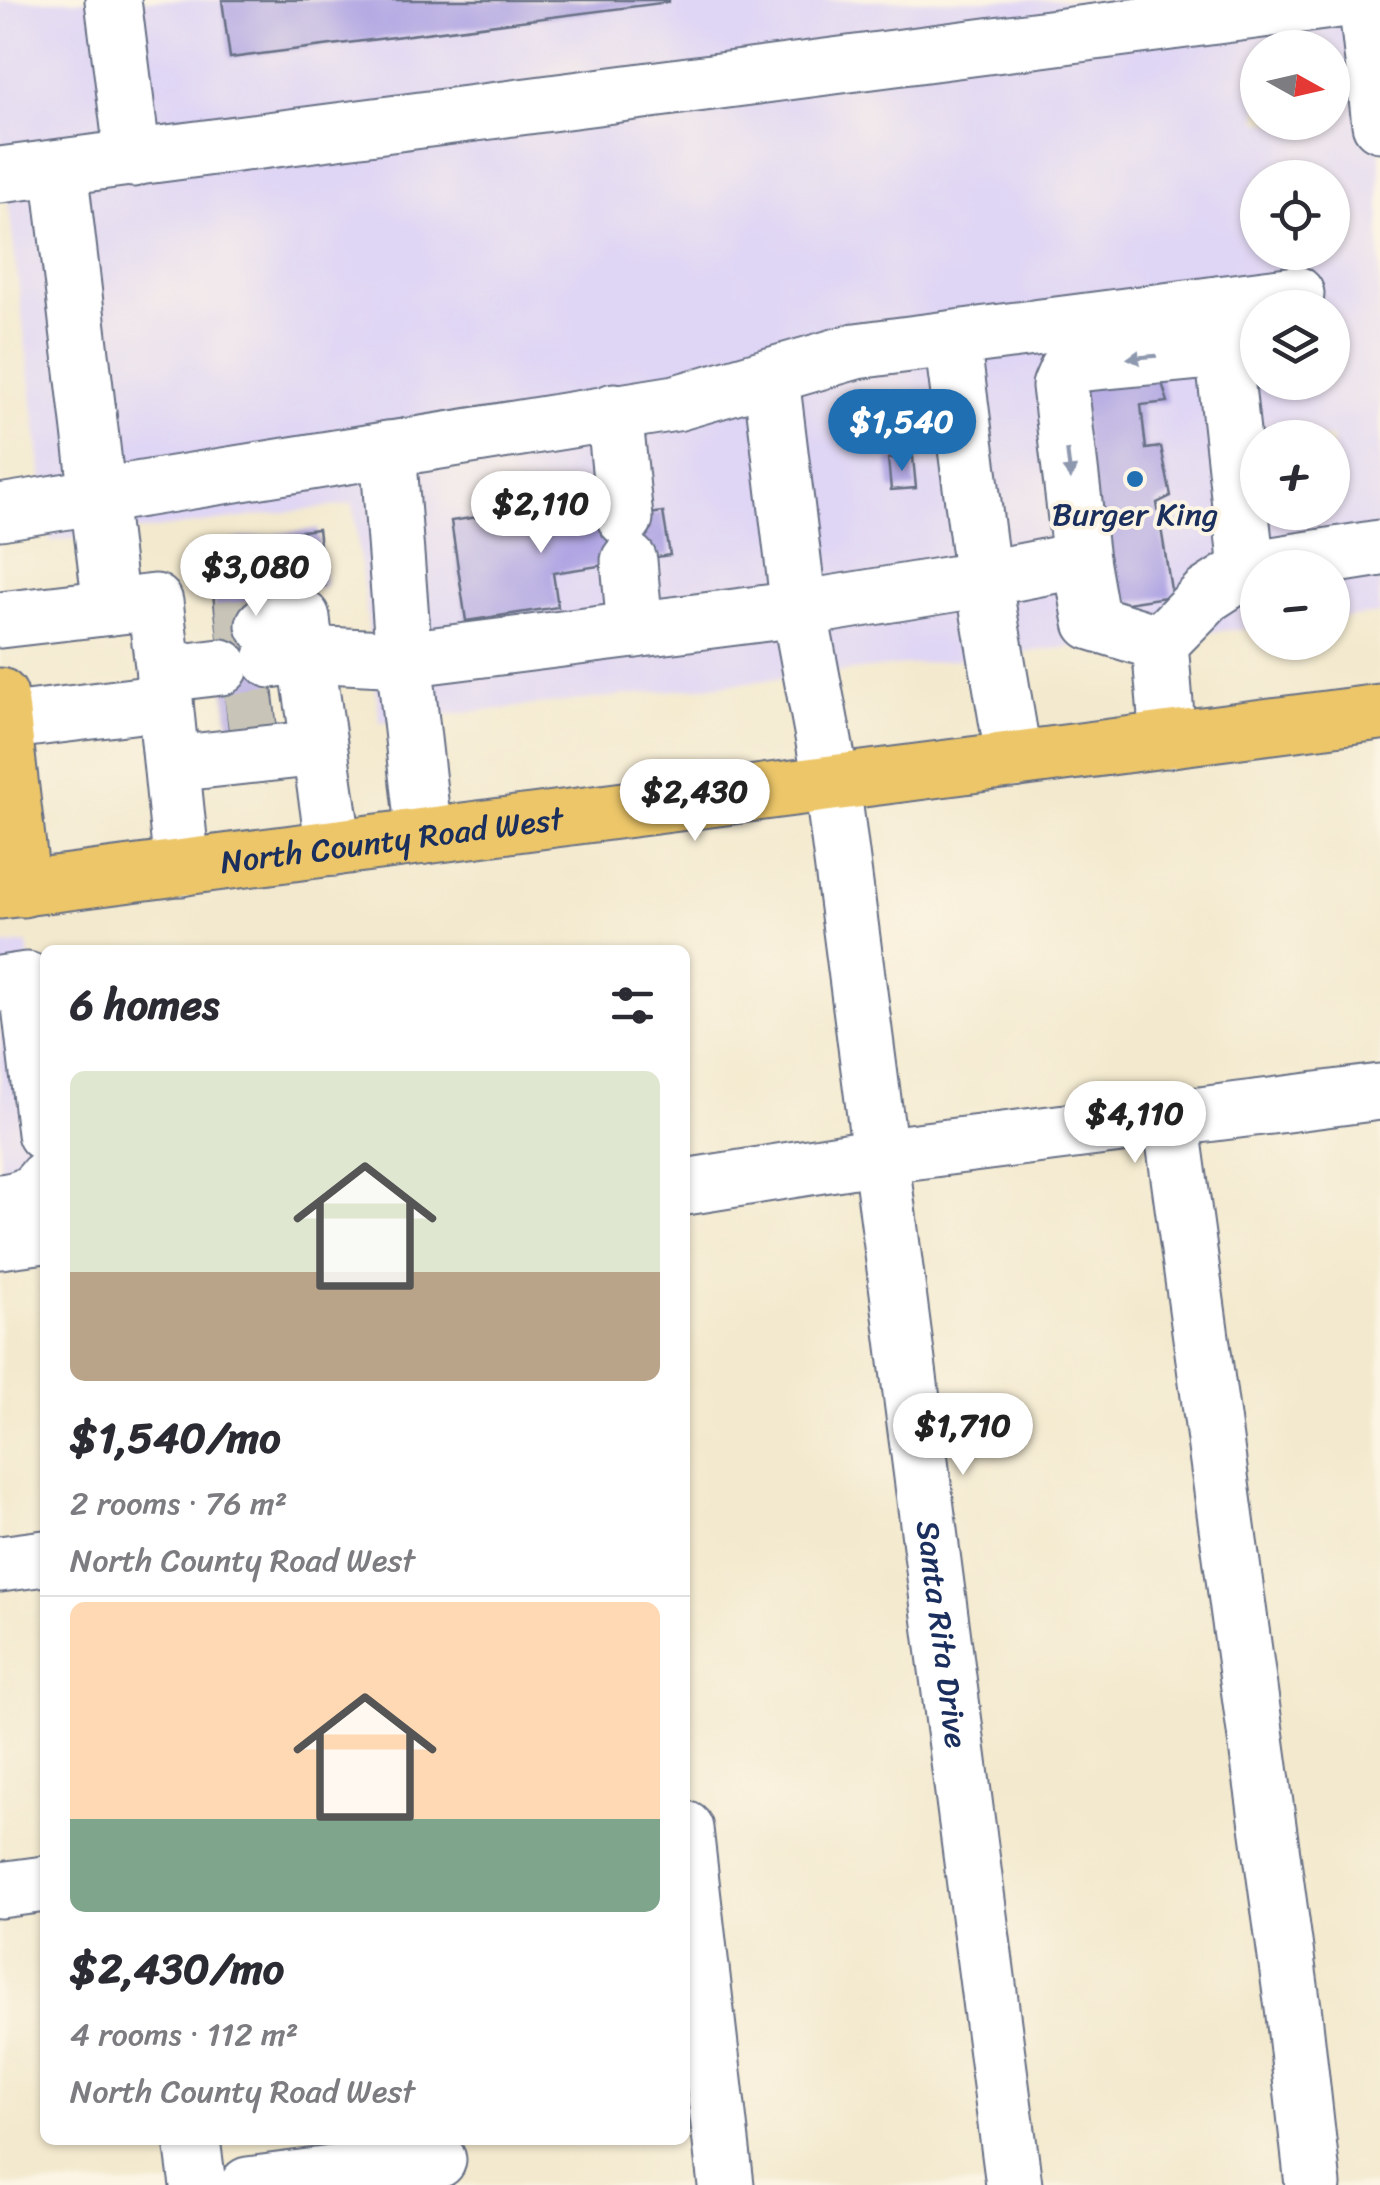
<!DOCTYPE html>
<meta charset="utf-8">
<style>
body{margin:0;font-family:Sriracha,sans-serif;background:#f2f2f3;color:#2b2b33;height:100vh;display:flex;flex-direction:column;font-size:38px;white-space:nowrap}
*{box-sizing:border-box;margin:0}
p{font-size:32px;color:#7c7c81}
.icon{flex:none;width:55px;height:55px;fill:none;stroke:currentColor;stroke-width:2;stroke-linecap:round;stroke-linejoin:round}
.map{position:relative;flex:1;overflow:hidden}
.details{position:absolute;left:40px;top:945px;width:650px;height:1200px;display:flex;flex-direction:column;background:#fff;border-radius:15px;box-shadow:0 2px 8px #0004}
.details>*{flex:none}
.needle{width:65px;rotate:98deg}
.fabs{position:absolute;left:1240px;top:30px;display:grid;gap:20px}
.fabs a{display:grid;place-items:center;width:110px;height:110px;border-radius:50%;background:#fff;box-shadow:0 2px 8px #0004;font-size:50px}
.price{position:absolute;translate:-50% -85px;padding:0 22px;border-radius:35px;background:#fff;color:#222;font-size:32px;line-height:65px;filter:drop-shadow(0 2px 5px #0008)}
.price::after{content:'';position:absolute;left:50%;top:60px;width:30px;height:22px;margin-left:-15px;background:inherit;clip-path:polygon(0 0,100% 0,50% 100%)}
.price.active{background:#1f6fb2;color:#fff}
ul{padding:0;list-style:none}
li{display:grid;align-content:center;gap:20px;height:530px;padding:0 30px}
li+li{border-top:2px solid #e1e1e2}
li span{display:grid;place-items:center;height:310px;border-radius:15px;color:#555}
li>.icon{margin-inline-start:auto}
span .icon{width:180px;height:180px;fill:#fffc;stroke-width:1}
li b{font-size:42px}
h2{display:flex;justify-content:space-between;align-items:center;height:120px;padding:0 30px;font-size:42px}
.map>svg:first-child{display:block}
.built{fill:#dfd5f5;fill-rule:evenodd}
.building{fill:#a99ee3}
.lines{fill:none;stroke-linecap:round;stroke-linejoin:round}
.minor-tunnel{stroke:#c8c4b8;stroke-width:55;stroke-dasharray:55 28;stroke-linecap:butt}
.minor-casing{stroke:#677085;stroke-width:59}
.major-casing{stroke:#677085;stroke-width:59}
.minor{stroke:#fff;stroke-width:55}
.major{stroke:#ecc669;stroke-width:55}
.oneway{fill:#8d97ae}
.poi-dot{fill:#1f6fb2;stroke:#fcf5e5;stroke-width:4}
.labels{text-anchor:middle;stroke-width:8;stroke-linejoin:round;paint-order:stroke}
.poi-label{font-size:32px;fill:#1b2f5e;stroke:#fcf5e5}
.street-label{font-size:32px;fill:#1b2f5e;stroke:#fcf5e5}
</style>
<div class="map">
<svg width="1380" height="2185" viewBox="0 0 1380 2185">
<rect width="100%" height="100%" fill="#fcf5e5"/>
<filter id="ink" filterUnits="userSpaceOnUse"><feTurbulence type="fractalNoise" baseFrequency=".01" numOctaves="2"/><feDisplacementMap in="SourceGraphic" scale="20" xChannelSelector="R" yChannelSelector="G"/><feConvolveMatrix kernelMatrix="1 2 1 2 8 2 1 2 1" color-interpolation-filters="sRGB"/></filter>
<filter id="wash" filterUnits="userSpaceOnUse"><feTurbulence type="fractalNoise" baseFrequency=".0048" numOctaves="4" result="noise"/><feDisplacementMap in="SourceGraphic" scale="40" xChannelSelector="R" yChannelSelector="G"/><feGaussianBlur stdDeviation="2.25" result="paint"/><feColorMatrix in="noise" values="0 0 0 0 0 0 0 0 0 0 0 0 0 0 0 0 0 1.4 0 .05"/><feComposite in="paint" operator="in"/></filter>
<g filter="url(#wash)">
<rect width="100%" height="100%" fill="#f3e9ce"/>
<path class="built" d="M 0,0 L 1380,0 L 1380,614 L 1333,619 L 1332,568 L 1258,568 L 1257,627 L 380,722 L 353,504 L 50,542 L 0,135 ZM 1258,48 L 1332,48 L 1332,122 L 1258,122 ZM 1258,178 L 1332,178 L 1332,252 L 1258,252 ZM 1258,308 L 1332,308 L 1332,382 L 1258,382 ZM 1258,438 L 1332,438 L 1332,512 L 1258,512 Z
M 27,943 L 45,1109 L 45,1220 L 0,1227 L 0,946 Z"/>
<g id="blocks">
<path class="building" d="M 222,0 L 669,0 L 669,2 L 230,58 Z
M 1158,370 L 1168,402 L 1141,405 L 1146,449 L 1161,447 L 1171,496 L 1157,503 L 1172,596 L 1107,606 L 1078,387 Z
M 913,457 L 916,488 L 891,490 L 888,459 Z
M 545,507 L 548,529 L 663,512 L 670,555 L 553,573 L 558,607 L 466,621 L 451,521 Z
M 318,529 L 325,586 L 261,594 L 278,739 L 231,745 L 207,543 Z"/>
</g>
</g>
<g filter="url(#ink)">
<use href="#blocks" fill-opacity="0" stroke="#677085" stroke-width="2.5"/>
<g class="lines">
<path class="minor-tunnel" d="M 217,629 L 264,625
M 228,723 L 275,716"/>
<g class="minor-casing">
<g id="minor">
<path d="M 113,0 L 133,159"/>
<path d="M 1366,0 L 1380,124"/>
<path d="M 59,168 L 111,607"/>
<path d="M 0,175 L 1339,0"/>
<path d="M 1218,304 L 1296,294"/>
<path id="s1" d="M 771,378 L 799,609 L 832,784 L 1014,2185"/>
<path d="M 614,411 L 625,518"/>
<path d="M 388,449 L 404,659 L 424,836"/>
<path d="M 0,512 L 676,403 L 856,351 L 1218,304 L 1247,569 L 1207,595 L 1160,643 L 1168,740"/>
<path d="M 1081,560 L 1060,386 L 1066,372 L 1076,364 L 1222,350"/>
<path d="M 629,561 L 635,630"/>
<path d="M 1247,569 L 1380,548"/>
<path d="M 0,620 L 155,602 L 164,674 L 221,667"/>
<path d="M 264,625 L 302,618 L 306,654 L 404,659 L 799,609 L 983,579 L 952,340"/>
<path d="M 271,660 L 306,654 L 334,848"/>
<path d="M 165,702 L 182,868"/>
<path d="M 3,722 L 165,702 L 164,674"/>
<path d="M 1014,760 L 983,579 L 1081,560 L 1092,622 L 1160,643"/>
<path d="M 172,764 L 319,748"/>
<path d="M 0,984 L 27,980 L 45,1133"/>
<path d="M 1171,1119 L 1294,2015 L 1313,2185"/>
<path d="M 685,1187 L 878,1156 L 1380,1092"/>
<path d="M 0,1202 C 19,1200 34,1196 45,1179"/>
<path d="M 0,1241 L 45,1235"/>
<path d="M 0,1564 L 45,1558"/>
<path d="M 685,1829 L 726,2185"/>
<path d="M 0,1890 L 45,1884"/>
<path d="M 192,2140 L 198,2185"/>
<path d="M 248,2185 L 438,2160"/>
</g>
</g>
<g class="major-casing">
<g id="major">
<path d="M 0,696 L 23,889"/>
<path id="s2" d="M 0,891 L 1380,712"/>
</g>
</g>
<use href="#minor" class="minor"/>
<use href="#major" class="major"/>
</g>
<defs><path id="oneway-solid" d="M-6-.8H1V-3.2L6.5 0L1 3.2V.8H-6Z" transform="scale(2.5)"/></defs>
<g class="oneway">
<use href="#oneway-solid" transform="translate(1142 357) rotate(175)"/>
<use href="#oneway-solid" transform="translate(1069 465) rotate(83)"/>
</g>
</g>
<circle class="poi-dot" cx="1135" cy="479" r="10"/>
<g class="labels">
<g class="poi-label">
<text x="1135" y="525">Burger King</text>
</g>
<g class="street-label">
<text dy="11" stroke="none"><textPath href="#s2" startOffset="395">North County Road West</textPath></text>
<text dy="11" stroke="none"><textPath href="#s1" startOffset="1268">Santa Rita Drive</textPath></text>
</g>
</g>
</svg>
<div class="fabs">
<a><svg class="needle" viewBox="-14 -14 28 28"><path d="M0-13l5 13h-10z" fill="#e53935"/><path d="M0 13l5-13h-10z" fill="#7c7c81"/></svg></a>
<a><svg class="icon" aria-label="locate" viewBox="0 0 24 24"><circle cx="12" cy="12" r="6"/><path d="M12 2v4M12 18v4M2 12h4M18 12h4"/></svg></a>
<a><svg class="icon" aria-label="layers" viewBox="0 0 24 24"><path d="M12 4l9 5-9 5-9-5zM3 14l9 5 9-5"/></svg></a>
<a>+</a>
<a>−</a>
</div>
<b class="price active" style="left:902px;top:474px">$1,540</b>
<b class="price" style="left:541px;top:556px">$2,110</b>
<b class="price" style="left:256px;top:619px">$3,080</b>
<b class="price" style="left:695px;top:844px">$2,430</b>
<b class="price" style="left:1135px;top:1166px">$4,110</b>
<b class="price" style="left:963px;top:1478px">$1,710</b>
<section class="details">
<h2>6 homes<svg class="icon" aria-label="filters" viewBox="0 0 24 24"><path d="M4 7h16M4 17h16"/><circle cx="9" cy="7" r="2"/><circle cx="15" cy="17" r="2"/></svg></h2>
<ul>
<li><span style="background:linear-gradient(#dfe7d0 65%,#b9a48a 0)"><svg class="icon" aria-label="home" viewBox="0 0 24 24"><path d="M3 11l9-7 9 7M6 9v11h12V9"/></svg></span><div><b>$1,540/mo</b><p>2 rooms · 76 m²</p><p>North County Road West</p></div></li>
<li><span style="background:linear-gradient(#ffd9b3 70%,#7fa58c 0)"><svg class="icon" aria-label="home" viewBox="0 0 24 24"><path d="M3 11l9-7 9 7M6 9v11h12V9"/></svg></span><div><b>$2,430/mo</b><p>4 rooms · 112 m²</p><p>North County Road West</p></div></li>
</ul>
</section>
</div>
